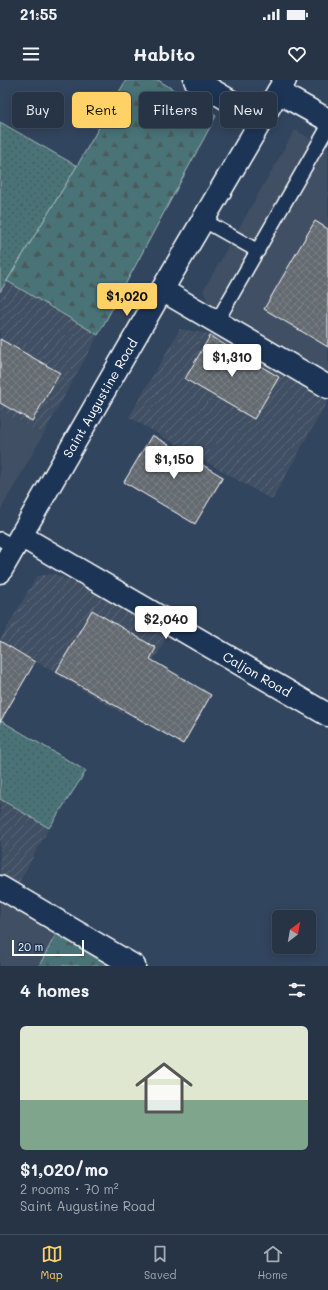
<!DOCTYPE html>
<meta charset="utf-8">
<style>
body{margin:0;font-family:Mali,sans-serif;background:#2e3c4d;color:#f1f3f6;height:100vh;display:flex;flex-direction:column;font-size:15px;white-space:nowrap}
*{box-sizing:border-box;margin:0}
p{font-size:13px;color:#a4aab3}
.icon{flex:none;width:22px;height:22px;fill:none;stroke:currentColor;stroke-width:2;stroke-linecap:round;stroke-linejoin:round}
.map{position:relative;height:886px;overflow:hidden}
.sheet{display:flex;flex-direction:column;background:#263446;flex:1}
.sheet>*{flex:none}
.banner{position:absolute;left:12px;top:12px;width:304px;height:36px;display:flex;gap:8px}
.needle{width:26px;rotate:31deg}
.buttons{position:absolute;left:272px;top:830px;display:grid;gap:8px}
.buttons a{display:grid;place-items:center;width:44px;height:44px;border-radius:6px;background:#263446;box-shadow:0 2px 10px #0003,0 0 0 1px #424f5f;font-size:20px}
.scale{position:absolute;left:12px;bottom:10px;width:72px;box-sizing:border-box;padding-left:4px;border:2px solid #fff;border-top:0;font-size:11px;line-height:14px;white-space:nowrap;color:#fff;-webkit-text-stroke:3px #1d3557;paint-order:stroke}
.price{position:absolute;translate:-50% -34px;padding:0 9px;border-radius:4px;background:#fff;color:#222;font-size:13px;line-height:26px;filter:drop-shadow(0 1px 2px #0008)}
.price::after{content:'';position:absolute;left:50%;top:24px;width:12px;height:9px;margin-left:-6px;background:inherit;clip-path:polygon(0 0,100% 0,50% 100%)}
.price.selected{background:#ffd166;color:#111}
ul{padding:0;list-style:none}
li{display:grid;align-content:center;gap:8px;height:212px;padding:0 20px}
li span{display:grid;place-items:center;height:124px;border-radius:6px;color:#555}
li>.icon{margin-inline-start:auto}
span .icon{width:72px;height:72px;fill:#fffc;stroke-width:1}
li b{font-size:17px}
h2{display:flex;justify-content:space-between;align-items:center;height:48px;padding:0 20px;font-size:17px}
.pill{padding:0 14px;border-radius:6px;background:#263446;box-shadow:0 2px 10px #0003,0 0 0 1px #424f5f;font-size:14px;line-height:36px}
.pill.selected{background:#ffd166;color:#111}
.status{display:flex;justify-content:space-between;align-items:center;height:28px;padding:0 20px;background:#263446;direction:ltr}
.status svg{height:11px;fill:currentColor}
header{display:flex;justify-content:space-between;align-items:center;height:52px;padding:0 20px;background:#263446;font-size:18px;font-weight:800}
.menu{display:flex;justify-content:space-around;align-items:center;height:56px;border-top:1px solid #424f5f;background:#263446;font-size:11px;color:#a4aab3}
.menu a{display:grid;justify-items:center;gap:2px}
.menu .selected{color:#ffd166}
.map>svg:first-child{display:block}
.built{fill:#415063}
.industrial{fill:url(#industrial-furrows)}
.grass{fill:url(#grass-dots);stroke:#a4b9bb}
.forest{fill:url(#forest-firs);stroke:#a4b9bb}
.building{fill:url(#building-cross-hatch);stroke:#fff}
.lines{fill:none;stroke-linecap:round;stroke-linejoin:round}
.service-casing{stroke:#fff;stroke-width:16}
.minor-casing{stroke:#fff;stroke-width:25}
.secondary-casing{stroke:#fff;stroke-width:25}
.service{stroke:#1d3557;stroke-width:13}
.minor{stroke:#1d3557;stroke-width:22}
.secondary{stroke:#1d3557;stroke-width:22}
.labels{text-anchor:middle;stroke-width:3.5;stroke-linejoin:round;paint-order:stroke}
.street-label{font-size:13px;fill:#fff;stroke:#1d3557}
</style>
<div class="status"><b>21:55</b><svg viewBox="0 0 49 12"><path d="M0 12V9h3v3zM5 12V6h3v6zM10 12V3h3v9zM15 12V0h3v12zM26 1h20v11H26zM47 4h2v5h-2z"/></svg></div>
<header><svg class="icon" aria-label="menu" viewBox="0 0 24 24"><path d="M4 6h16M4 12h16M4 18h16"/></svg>Habito<svg class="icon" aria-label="heart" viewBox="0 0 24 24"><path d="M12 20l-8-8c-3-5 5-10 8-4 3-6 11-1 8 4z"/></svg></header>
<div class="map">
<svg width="328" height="886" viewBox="0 0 328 886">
<defs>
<pattern id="industrial-furrows" width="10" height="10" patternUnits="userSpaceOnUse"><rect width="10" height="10" fill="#415063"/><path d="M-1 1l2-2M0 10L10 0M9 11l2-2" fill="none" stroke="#5e6a7a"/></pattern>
<pattern id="grass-dots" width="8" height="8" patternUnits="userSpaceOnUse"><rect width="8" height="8" fill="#4a7377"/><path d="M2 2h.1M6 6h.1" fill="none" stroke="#4b5a5b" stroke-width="1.8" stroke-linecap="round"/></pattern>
<pattern id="forest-firs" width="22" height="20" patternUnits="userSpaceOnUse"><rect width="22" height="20" fill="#4a7377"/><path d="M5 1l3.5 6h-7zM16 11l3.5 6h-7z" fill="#4b5a5b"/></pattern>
<pattern id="building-cross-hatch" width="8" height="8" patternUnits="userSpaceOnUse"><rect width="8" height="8" fill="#646a70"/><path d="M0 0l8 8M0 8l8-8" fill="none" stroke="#7b8085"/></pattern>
</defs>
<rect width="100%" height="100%" fill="#32455e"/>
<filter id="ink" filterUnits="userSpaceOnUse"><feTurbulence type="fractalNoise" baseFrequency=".025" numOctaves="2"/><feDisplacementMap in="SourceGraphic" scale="8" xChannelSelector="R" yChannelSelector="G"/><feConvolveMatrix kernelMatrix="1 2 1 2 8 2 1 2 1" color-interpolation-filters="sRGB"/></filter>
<g filter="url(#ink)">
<path class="built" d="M 295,50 L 328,69 L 328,293 L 208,221 L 203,211 Z
M 0,330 L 43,355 L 0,431 Z
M 0,818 L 57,852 L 39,886 L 0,886 Z"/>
<path class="industrial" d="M 7,201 L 98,255 L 43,355 L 0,330 L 0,212 Z
M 180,249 L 215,255 L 328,320 L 272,420 L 129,337 Z
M 54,494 L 91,509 L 169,553 L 123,634 L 0,560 L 37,496 Z
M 0,719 L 49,748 L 16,808 L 0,798 Z"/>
<path class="grass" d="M 0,42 L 77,86 L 0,212 Z
M 0,640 L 86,691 L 49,748 L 0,719 Z"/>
<path class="forest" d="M 126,0 L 158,0 L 216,36 L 98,255 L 7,201 L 77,86 Z
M 57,852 L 111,886 L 39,886 Z"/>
<path class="building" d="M 315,141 L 328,149 L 328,267 L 264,229 Z
M 210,256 L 279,297 L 254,339 L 185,299 Z
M 0,259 L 60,293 L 32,341 L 0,323 Z
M 152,355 L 223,397 L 195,444 L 124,402 Z
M 92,530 L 156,568 L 150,579 L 211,615 L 183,664 L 56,592 Z
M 0,561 L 35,582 L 0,642 Z"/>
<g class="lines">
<g class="service-casing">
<path id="service" d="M 203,140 L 258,171
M 216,243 L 328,47
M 0,459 L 14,467"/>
</g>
<g class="minor-casing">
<path id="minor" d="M 195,0 L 262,40
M 278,12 L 328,40
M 162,210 L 328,307
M 21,456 L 328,635
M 0,807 L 134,886"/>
</g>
<g class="secondary-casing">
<path id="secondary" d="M 0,492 L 162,210 L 285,0"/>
</g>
<use href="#service" class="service"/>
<use href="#minor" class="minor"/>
<use href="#secondary" class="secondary"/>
</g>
</g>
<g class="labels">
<g class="street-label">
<text transform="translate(100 318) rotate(-60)" y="5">Saint Augustine Road</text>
<text transform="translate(257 594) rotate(30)" y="5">Caljon Road</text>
</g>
</g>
</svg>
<div class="buttons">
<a><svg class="needle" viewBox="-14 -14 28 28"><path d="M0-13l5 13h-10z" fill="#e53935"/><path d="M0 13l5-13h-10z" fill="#a4aab3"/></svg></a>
</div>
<div class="scale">20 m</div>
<b class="price selected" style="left:127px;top:237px">$1,020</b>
<b class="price" style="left:232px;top:298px">$1,310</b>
<b class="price" style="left:174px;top:400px">$1,150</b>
<b class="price" style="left:166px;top:560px">$2,040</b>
<div class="banner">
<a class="pill">Buy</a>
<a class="pill selected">Rent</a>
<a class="pill">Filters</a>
<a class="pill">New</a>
</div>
</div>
<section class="sheet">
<h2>4 homes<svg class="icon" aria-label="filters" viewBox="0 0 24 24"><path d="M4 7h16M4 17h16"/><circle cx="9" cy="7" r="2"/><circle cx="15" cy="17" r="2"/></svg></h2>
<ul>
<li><span style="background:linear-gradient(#dfe7d0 60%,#7fa58c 0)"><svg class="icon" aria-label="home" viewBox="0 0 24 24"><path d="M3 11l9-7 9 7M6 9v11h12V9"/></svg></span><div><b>$1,020/mo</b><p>2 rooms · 70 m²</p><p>Saint Augustine Road</p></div></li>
</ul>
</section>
<nav class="menu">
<a class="selected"><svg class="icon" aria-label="map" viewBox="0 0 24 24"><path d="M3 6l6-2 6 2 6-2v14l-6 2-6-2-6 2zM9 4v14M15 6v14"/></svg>Map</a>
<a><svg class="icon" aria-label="saved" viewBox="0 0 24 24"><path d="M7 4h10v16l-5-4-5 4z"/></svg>Saved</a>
<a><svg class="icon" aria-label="home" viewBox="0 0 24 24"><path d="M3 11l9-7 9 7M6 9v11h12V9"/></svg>Home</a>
</nav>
